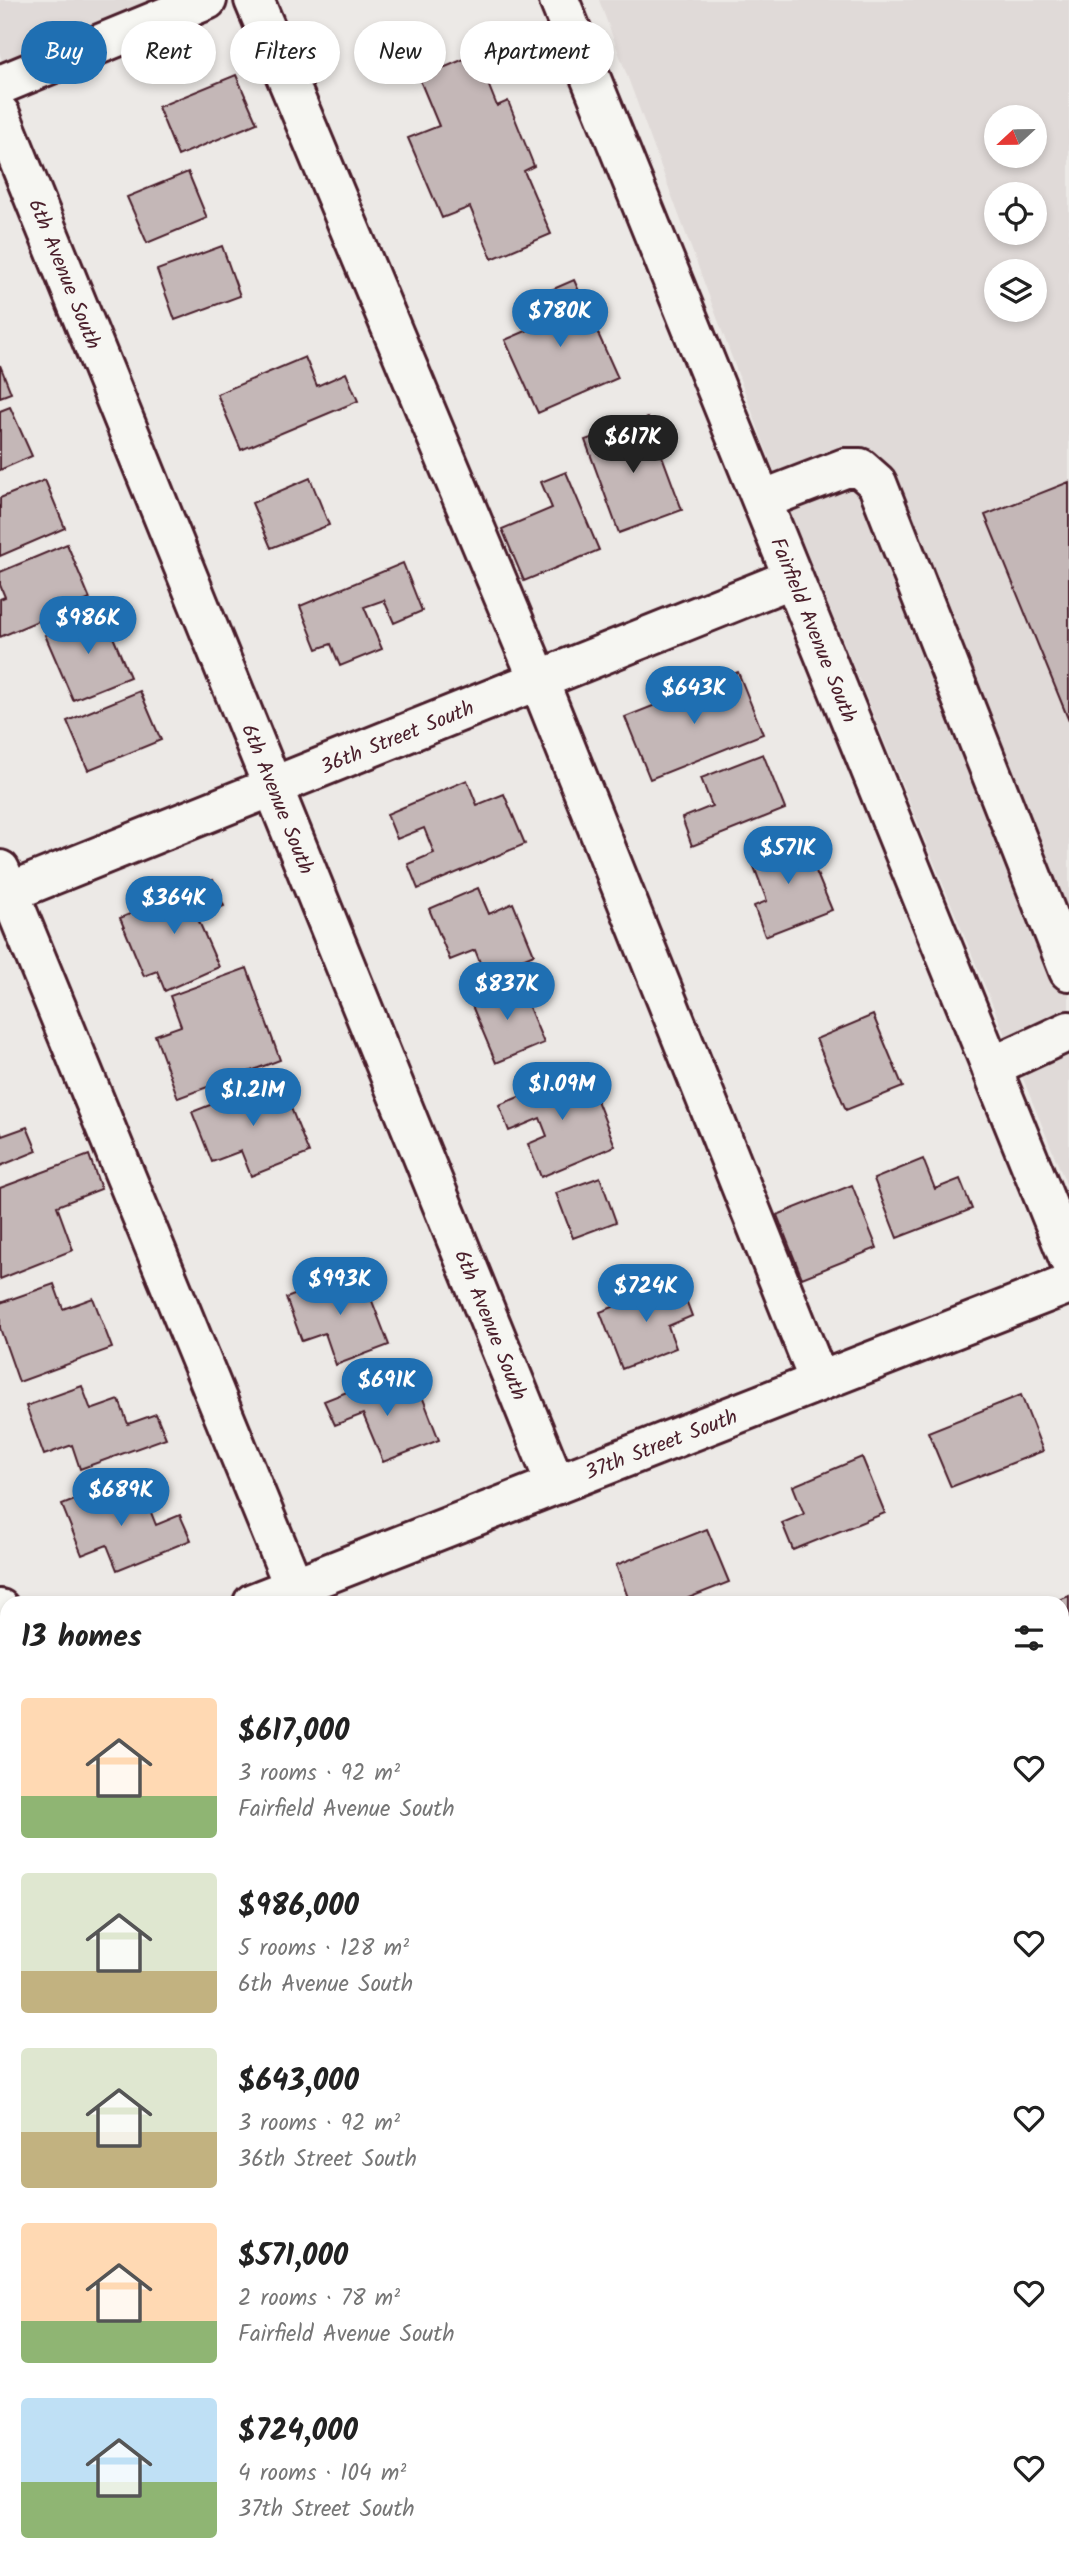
<!DOCTYPE html>
<meta charset="utf-8">
<style>
body{margin:0;font-family:Kalam,sans-serif;background:#f2f2f2;color:#222;height:100vh;display:flex;flex-direction:column;font-size:26px;white-space:nowrap}
*{box-sizing:border-box;margin:0}
p{font-size:23px;color:#767676}
.icon{flex:none;width:38px;height:38px;fill:none;stroke:currentColor;stroke-width:2;stroke-linecap:round;stroke-linejoin:round}
.map{position:relative;flex:1;overflow:hidden}
.details{position:absolute;left:0px;top:1596px;width:1069px;height:975px;display:flex;flex-direction:column;background:#fff;border-radius:21px 21px 0 0;box-shadow:0 4px 10px #0003}
.details>*{flex:none}
.guide{position:absolute;left:21px;top:21px;width:700px;height:63px;display:flex;gap:14px}
.needle{width:46px;rotate:248deg}
.tools{position:absolute;left:984px;top:105px;display:grid;gap:14px}
.tools a{display:grid;place-items:center;width:63px;height:63px;border-radius:50%;background:#fff;box-shadow:0 4px 10px #0003;font-size:35px}
.price{position:absolute;translate:-50% -60px;padding:0 16px;border-radius:24px;background:#1f6fb2;color:#fff;font-size:23px;line-height:46px;filter:drop-shadow(0 2px 4px #0008)}
.price::after{content:'';position:absolute;left:50%;top:42px;width:21px;height:16px;margin-left:-10px;background:inherit;clip-path:polygon(0 0,100% 0,50% 100%)}
.price.selected{background:#222;color:#fff}
ul{padding:0;list-style:none}
li{display:flex;align-items:center;gap:21px;height:175px;padding:0 21px}
li span{display:grid;place-items:center;flex:none;width:196px;height:140px;border-radius:7px;color:#555}
li>.icon{margin-inline-start:auto}
span .icon{width:84px;height:84px;fill:#fffc;stroke-width:1}
li b{font-size:30px}
h2{display:flex;justify-content:space-between;align-items:center;height:84px;padding:0 21px;font-size:30px}
.pill{padding:0 24px;border-radius:32px;background:#fff;box-shadow:0 4px 10px #0003;font-size:24px;line-height:63px}
.pill.selected{background:#1f6fb2;color:#fff}
.map>svg:first-child{display:block}
.built{fill:#e0dad8;fill-rule:evenodd}
.building{fill:#c4b7b7;stroke:#4a1f2b;stroke-width:2}
.lines{fill:none;stroke-linecap:round;stroke-linejoin:round}
.minor-casing{stroke:#4a1f2b;stroke-width:44}
.minor{stroke:#f6f6f2;stroke-width:38}
.labels{text-anchor:middle;stroke-width:6;stroke-linejoin:round;paint-order:stroke}
.street-label{font-size:21px;fill:#4a1f2b;stroke:#f6f6f2}
</style>
<div class="map">
<svg width="1069" height="2570" viewBox="0 0 1069 2570">
<rect width="100%" height="100%" fill="#ece9e6"/>
<filter id="ink" filterUnits="userSpaceOnUse"><feTurbulence type="fractalNoise" baseFrequency=".0143" numOctaves="2"/><feDisplacementMap in="SourceGraphic" scale="14" xChannelSelector="R" yChannelSelector="G"/><feConvolveMatrix kernelMatrix="1 2 1 2 8 2 1 2 1" color-interpolation-filters="sRGB"/></filter>
<g filter="url(#ink)">
<path class="built" d="M 0,0 L 156,0 L 3,63 L 0,55 Z
M 599,0 L 1069,0 L 1069,1191 L 780,487 ZM 996,117 L 1034,117 L 1034,156 L 996,156 ZM 996,194 L 1034,194 L 1034,233 L 996,233 ZM 996,271 L 1034,271 L 1034,310 L 996,310 Z"/>
<path class="building" d="M 476,54 L 497,106 L 508,101 L 534,166 L 524,171 L 551,234 L 492,259 L 470,207 L 442,218 L 408,138 L 439,126 L 419,78 Z
M 236,75 L 257,123 L 178,156 L 158,107 Z
M 188,172 L 207,218 L 147,243 L 127,197 Z
M 222,246 L 240,296 L 175,320 L 157,270 Z
M 574,280 L 618,378 L 538,413 L 505,340 L 533,328 L 521,303 Z
M 305,357 L 317,386 L 346,373 L 358,401 L 241,450 L 217,394 Z
M 0,365 L 11,393 L 0,397 Z
M 10,407 L 32,456 L 0,470 L 0,411 Z
M 648,418 L 682,510 L 619,533 L 585,440 Z
M 566,472 L 599,550 L 524,581 L 502,529 L 552,508 L 541,482 Z
M 310,478 L 329,525 L 271,548 L 252,503 Z
M 45,480 L 65,528 L 0,556 L 0,498 Z
M 1069,482 L 1069,721 L 985,515 Z
M 67,544 L 90,599 L 0,637 L 0,599 L 5,597 L 0,585 L 0,572 Z
M 403,563 L 422,611 L 394,623 L 384,600 L 364,607 L 382,649 L 340,666 L 331,644 L 317,649 L 300,606 Z
M 102,611 L 130,677 L 73,700 L 45,635 Z
M 738,672 L 763,734 L 650,779 L 625,717 Z
M 140,691 L 161,740 L 88,770 L 67,721 Z
M 763,754 L 785,809 L 692,846 L 682,818 L 712,806 L 701,778 Z
M 467,780 L 477,805 L 504,794 L 525,844 L 418,889 L 408,864 L 434,853 L 424,828 L 397,839 L 387,814 Z
M 801,835 L 832,910 L 765,936 L 754,906 L 767,901 L 750,856 Z
M 213,880 L 224,906 L 197,917 L 219,967 L 165,991 L 157,971 L 144,976 L 120,918 Z
M 478,888 L 489,914 L 513,903 L 534,954 L 485,975 L 475,950 L 450,960 L 429,909 Z
M 247,968 L 280,1060 L 178,1098 L 155,1035 L 181,1026 L 170,996 Z
M 518,981 L 544,1043 L 496,1063 L 470,1001 Z
M 873,1015 L 903,1087 L 846,1110 L 816,1039 Z
M 585,1070 L 615,1146 L 541,1177 L 528,1144 L 547,1136 L 540,1118 L 509,1131 L 499,1105 Z
M 279,1078 L 309,1153 L 251,1176 L 241,1151 L 212,1162 L 192,1112 Z
M 27,1127 L 37,1151 L 0,1166 L 0,1131 L 2,1136 Z
M 89,1155 L 101,1189 L 57,1206 L 73,1250 L 0,1279 L 0,1188 Z
M 923,1159 L 935,1189 L 960,1179 L 972,1209 L 897,1238 L 874,1179 Z
M 600,1177 L 616,1222 L 573,1238 L 556,1193 Z
M 852,1185 L 877,1248 L 802,1278 L 777,1215 Z
M 360,1270 L 389,1345 L 336,1365 L 325,1333 L 302,1341 L 286,1298 Z
M 679,1281 L 692,1316 L 668,1326 L 676,1348 L 622,1369 L 600,1312 Z
M 54,1284 L 63,1309 L 93,1298 L 112,1348 L 19,1382 L 0,1328 L 0,1303 Z
M 382,1378 L 391,1403 L 420,1391 L 439,1440 L 383,1462 L 363,1414 L 335,1425 L 324,1401 Z
M 82,1386 L 91,1410 L 119,1400 L 128,1424 L 156,1414 L 166,1438 L 80,1469 L 72,1445 L 44,1455 L 26,1406 Z
M 1021,1395 L 1043,1451 L 951,1487 L 928,1432 Z
M 862,1457 L 885,1513 L 793,1550 L 782,1523 L 804,1514 L 793,1486 Z
M 111,1485 L 121,1510 L 146,1500 L 156,1525 L 180,1515 L 191,1540 L 117,1570 L 107,1545 L 82,1555 L 62,1505 Z
M 707,1529 L 729,1582 L 676,1603 L 630,1603 L 616,1565 Z
M 1069,1596 L 1069,1660 L 1062,1662 L 1062,1603 L 1050,1603 Z
M 7,1832 L 7,1875 L 0,1858 L 0,1834 Z
M 0,2005 L 7,2005 L 7,2063 L 0,2064 Z
M 1069,2056 L 1069,2110 L 1062,2094 L 1062,2059 Z
M 1069,2342 L 1069,2404 L 1062,2407 L 1062,2345 Z
M 529,2564 L 563,2564 L 566,2570 L 513,2570 Z
M 610,2564 L 715,2564 L 717,2570 L 613,2570 Z"/>
<g class="lines">
<g class="minor-casing">
<path id="minor" d="M 254,0 L 539,681 L 819,1381
M 559,0 L 1069,1259
M 0,85 L 207,0
M 0,114 L 556,1485
M 762,500 L 845,468 L 860,468 L 877,483 L 1069,971
M 0,870 L 294,1587
M 0,896 L 793,578
M 991,1067 L 1069,1031
M 253,1603 L 1069,1284
M 0,1609 L 7,1627
M 0,1702 L 7,1699
M 1062,1760 L 1069,1757
M 0,2185 L 7,2184
M 1062,2253 L 1069,2250
M 284,2570 L 300,2564"/>
</g>
<use href="#minor" class="minor"/>
</g>
</g>
<g class="labels">
<g class="street-label">
<text transform="translate(65 274) rotate(68)" y="7">6th Avenue South</text>
<text transform="translate(814 630) rotate(68)" y="7">Fairfield Avenue South</text>
<text transform="translate(397 737) rotate(-22)" y="7">36th Street South</text>
<text transform="translate(278 799) rotate(68)" y="7">6th Avenue South</text>
<text transform="translate(491 1325) rotate(68)" y="7">6th Avenue South</text>
<text transform="translate(661 1444) rotate(-21)" y="7">37th Street South</text>
</g>
</g>
</svg>
<div class="tools">
<a><svg class="needle" viewBox="-14 -14 28 28"><path d="M0-13l5 13h-10z" fill="#e53935"/><path d="M0 13l5-13h-10z" fill="#767676"/></svg></a>
<a><svg class="icon" aria-label="locate" viewBox="0 0 24 24"><circle cx="12" cy="12" r="6"/><path d="M12 2v4M12 18v4M2 12h4M18 12h4"/></svg></a>
<a><svg class="icon" aria-label="layers" viewBox="0 0 24 24"><path d="M12 4l9 5-9 5-9-5zM3 14l9 5 9-5"/></svg></a>
</div>
<b class="price" style="left:560px;top:349px">$780K</b>
<b class="price selected" style="left:633px;top:475px">$617K</b>
<b class="price" style="left:88px;top:656px">$986K</b>
<b class="price" style="left:694px;top:726px">$643K</b>
<b class="price" style="left:788px;top:886px">$571K</b>
<b class="price" style="left:174px;top:936px">$364K</b>
<b class="price" style="left:507px;top:1022px">$837K</b>
<b class="price" style="left:562px;top:1122px">$1.09M</b>
<b class="price" style="left:253px;top:1128px">$1.21M</b>
<b class="price" style="left:340px;top:1317px">$993K</b>
<b class="price" style="left:646px;top:1324px">$724K</b>
<b class="price" style="left:387px;top:1418px">$691K</b>
<b class="price" style="left:121px;top:1528px">$689K</b>
<div class="guide">
<a class="pill selected">Buy</a>
<a class="pill">Rent</a>
<a class="pill">Filters</a>
<a class="pill">New</a>
<a class="pill">Apartment</a>
</div>
<section class="details">
<h2>13 homes<svg class="icon" aria-label="filters" viewBox="0 0 24 24"><path d="M4 7h16M4 17h16"/><circle cx="9" cy="7" r="2"/><circle cx="15" cy="17" r="2"/></svg></h2>
<ul>
<li><span style="background:linear-gradient(#ffd9b3 70%,#8fb573 0)"><svg class="icon" aria-label="home" viewBox="0 0 24 24"><path d="M3 11l9-7 9 7M6 9v11h12V9"/></svg></span><div><b>$617,000</b><p>3 rooms · 92 m²</p><p>Fairfield Avenue South</p></div><svg class="icon" aria-label="heart" viewBox="0 0 24 24"><path d="M12 20l-8-8c-3-5 5-10 8-4 3-6 11-1 8 4z"/></svg></li>
<li><span style="background:linear-gradient(#dfe7d0 70%,#c2b280 0)"><svg class="icon" aria-label="home" viewBox="0 0 24 24"><path d="M3 11l9-7 9 7M6 9v11h12V9"/></svg></span><div><b>$986,000</b><p>5 rooms · 128 m²</p><p>6th Avenue South</p></div><svg class="icon" aria-label="heart" viewBox="0 0 24 24"><path d="M12 20l-8-8c-3-5 5-10 8-4 3-6 11-1 8 4z"/></svg></li>
<li><span style="background:linear-gradient(#dfe7d0 60%,#c2b280 0)"><svg class="icon" aria-label="home" viewBox="0 0 24 24"><path d="M3 11l9-7 9 7M6 9v11h12V9"/></svg></span><div><b>$643,000</b><p>3 rooms · 92 m²</p><p>36th Street South</p></div><svg class="icon" aria-label="heart" viewBox="0 0 24 24"><path d="M12 20l-8-8c-3-5 5-10 8-4 3-6 11-1 8 4z"/></svg></li>
<li><span style="background:linear-gradient(#ffd9b3 70%,#8fb573 0)"><svg class="icon" aria-label="home" viewBox="0 0 24 24"><path d="M3 11l9-7 9 7M6 9v11h12V9"/></svg></span><div><b>$571,000</b><p>2 rooms · 78 m²</p><p>Fairfield Avenue South</p></div><svg class="icon" aria-label="heart" viewBox="0 0 24 24"><path d="M12 20l-8-8c-3-5 5-10 8-4 3-6 11-1 8 4z"/></svg></li>
<li><span style="background:linear-gradient(#bfe0f5 60%,#8fb573 0)"><svg class="icon" aria-label="home" viewBox="0 0 24 24"><path d="M3 11l9-7 9 7M6 9v11h12V9"/></svg></span><div><b>$724,000</b><p>4 rooms · 104 m²</p><p>37th Street South</p></div><svg class="icon" aria-label="heart" viewBox="0 0 24 24"><path d="M12 20l-8-8c-3-5 5-10 8-4 3-6 11-1 8 4z"/></svg></li>
</ul>
</section>
</div>
